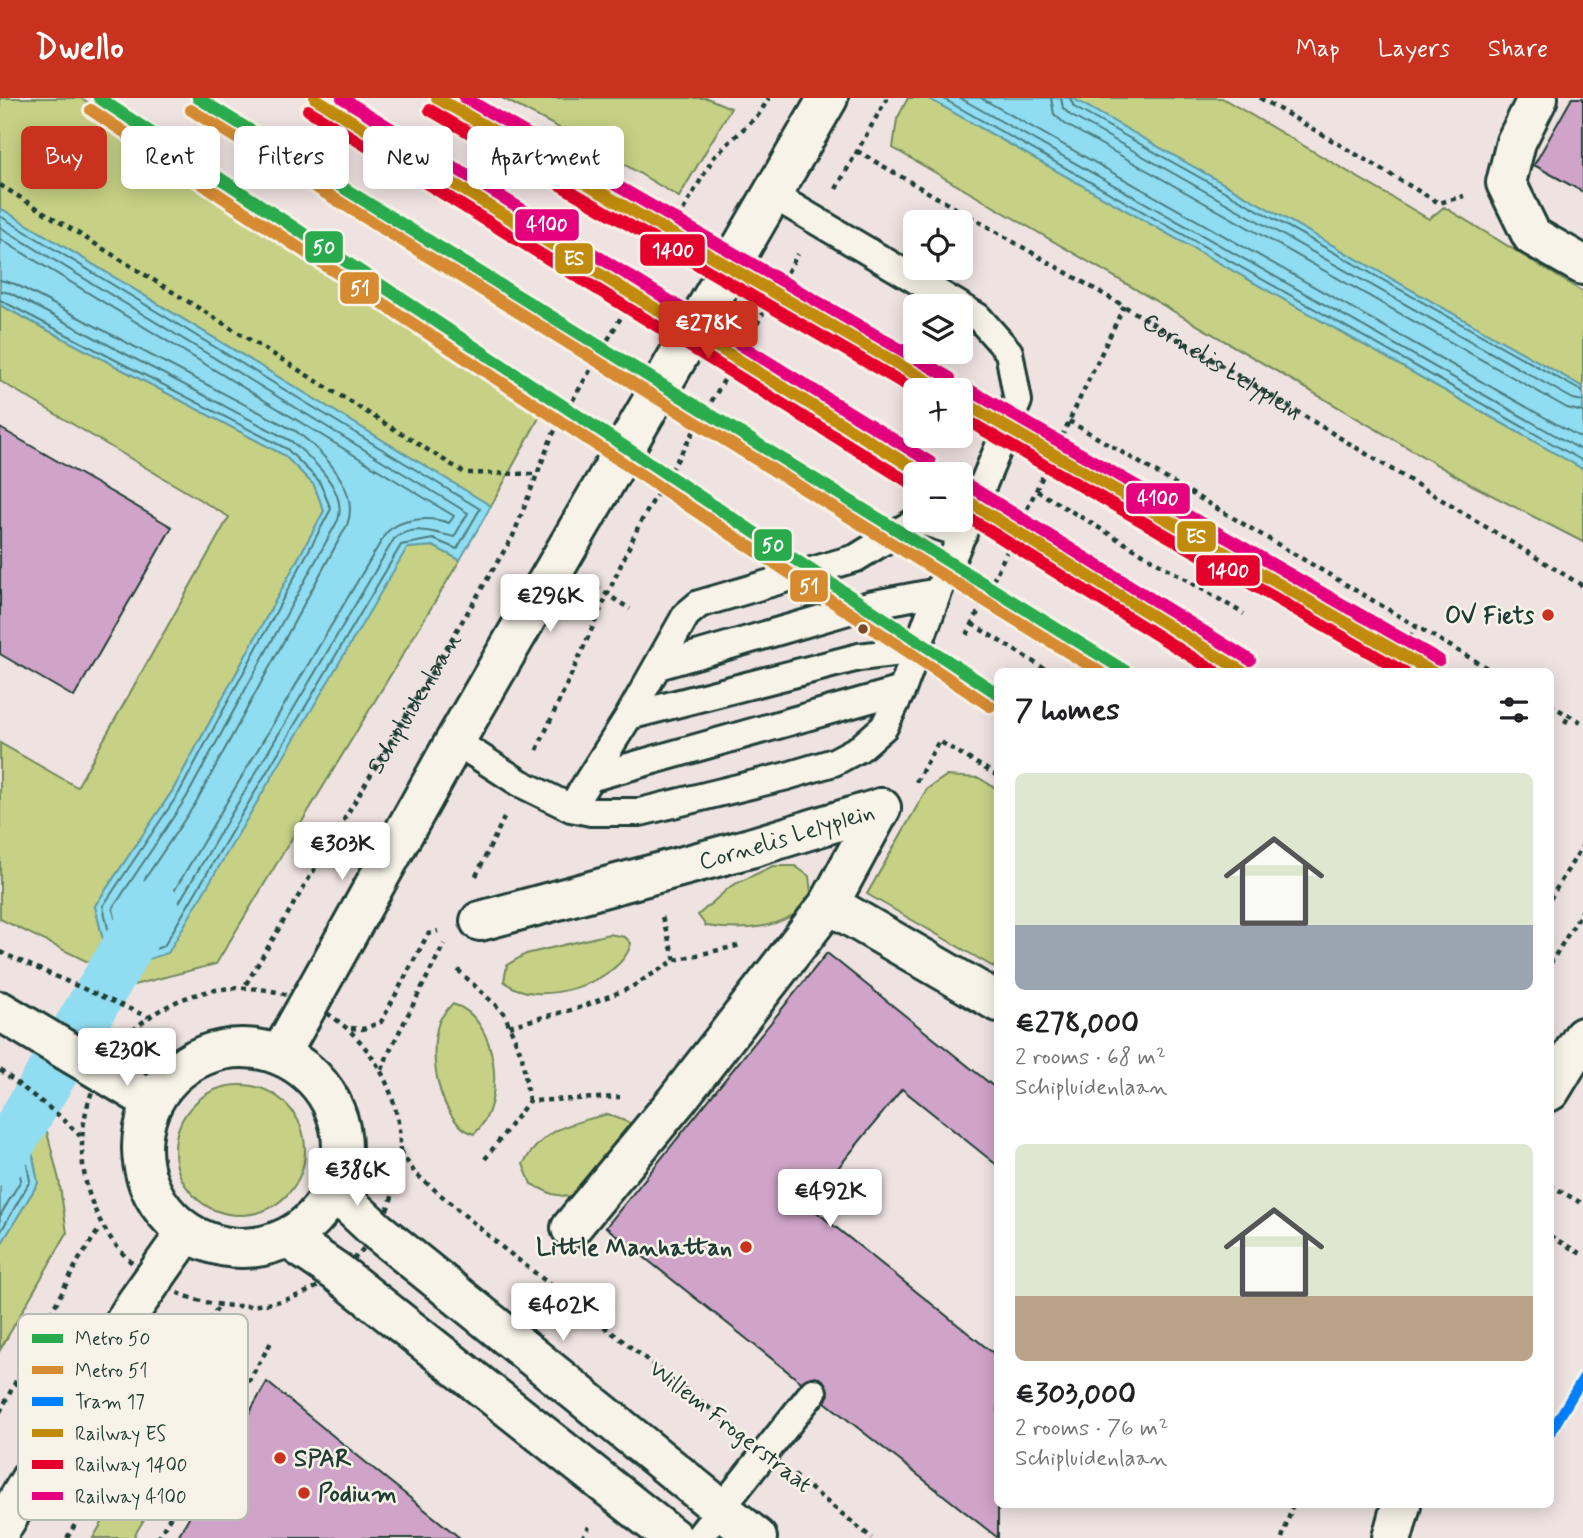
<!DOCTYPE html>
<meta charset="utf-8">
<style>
body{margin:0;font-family:Mynerve,sans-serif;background:#f6f6f6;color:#202124;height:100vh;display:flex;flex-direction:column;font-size:26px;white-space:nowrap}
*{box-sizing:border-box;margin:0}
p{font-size:23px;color:#757577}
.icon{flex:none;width:38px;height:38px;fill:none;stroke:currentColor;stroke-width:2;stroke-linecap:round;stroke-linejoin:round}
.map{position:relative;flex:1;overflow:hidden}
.side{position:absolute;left:994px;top:570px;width:560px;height:840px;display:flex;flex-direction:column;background:#fff;border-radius:10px;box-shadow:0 4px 18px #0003}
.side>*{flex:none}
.hud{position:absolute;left:21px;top:28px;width:665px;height:63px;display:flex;gap:14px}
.fabs{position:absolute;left:903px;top:112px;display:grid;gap:14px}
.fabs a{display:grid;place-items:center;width:70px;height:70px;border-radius:10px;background:#fff;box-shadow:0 4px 18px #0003;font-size:35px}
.price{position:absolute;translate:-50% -60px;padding:0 16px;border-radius:7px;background:#fff;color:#222;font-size:23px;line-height:46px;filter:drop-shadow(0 2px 4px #0008)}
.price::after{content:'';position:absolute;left:50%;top:42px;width:21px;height:16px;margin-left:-10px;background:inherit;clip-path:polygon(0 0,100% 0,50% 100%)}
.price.current{background:#c8321e;color:#fff}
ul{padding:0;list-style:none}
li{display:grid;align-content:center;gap:14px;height:371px;padding:0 21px}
li span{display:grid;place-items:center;height:217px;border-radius:10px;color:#555}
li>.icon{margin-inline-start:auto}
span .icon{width:126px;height:126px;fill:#fffc;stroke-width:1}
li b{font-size:30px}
h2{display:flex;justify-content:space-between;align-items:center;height:84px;padding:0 21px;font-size:30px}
.chip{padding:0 24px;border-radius:10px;background:#fff;box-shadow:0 4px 18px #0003;font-size:24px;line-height:63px}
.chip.current{background:#c8321e;color:#fff}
header{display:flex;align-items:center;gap:42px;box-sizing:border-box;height:98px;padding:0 35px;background:#c8321e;color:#fff}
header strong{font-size:33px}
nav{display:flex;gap:38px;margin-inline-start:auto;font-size:24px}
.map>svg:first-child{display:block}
.green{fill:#c6d185;stroke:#72875c;stroke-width:2}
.water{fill:#90dcf0;stroke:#639ca5;stroke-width:2}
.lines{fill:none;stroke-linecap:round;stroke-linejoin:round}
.shore{stroke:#4c7d7f;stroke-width:2}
.canal{stroke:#90dcf0;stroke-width:51}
.building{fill:#d0a4c8;stroke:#1f3d34;stroke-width:2}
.service-casing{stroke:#1f3d34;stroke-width:32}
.pedestrian-casing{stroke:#1f3d34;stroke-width:44}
.minor-casing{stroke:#1f3d34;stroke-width:44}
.tertiary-casing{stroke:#1f3d34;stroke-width:44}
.secondary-casing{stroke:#1f3d34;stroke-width:44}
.path{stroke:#1f3d34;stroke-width:4.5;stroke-dasharray:5 5;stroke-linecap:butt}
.service{stroke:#f7f3e8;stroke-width:26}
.pedestrian{stroke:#f7f3e8;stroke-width:38}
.minor{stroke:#f7f3e8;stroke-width:38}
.tertiary{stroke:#f7f3e8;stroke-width:38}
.secondary{stroke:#f7f3e8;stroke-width:38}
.rail-1-casing{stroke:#f7f3e8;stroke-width:18}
.rail-2-casing{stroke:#f7f3e8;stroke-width:18}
.rail-3-casing{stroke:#f7f3e8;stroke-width:18}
.rail-1{stroke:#c18c0d;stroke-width:12}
.rail-2{stroke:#e4002b;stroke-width:12}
.rail-3{stroke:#e5007d;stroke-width:12}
.tram-1-casing{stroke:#f7f3e8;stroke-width:16}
.tram-1{stroke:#007fff;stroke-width:10}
.metro-1-casing{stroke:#f7f3e8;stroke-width:18}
.metro-2-casing{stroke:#f7f3e8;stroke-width:18}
.metro-1{stroke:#29ab4d;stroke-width:12}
.metro-2{stroke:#d68b31;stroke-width:12}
.poi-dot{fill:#c8321e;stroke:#f7f3e8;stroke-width:2.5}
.bus-dot{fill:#7a4b2a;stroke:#f7f3e8;stroke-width:2.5}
.labels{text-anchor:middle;stroke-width:5;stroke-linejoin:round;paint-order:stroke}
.street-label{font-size:24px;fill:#1f3d34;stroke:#f7f3e8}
.poi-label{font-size:24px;font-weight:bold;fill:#1f3d34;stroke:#f7f3e8;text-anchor:end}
.key{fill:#f7f3e8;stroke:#b6bcb2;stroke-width:2}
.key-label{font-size:19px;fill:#1f3d34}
.line-badge{stroke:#f7f3e8;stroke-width:2.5}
.badge-label{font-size:19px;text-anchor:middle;font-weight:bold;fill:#fff}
</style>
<header>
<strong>Dwello</strong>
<nav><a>Map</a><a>Layers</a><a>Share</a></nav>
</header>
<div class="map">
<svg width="1583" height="1440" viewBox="0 0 1583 1440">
<rect width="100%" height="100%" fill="#efe3e2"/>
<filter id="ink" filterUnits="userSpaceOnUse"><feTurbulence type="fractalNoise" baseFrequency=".0143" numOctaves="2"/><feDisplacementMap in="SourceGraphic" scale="14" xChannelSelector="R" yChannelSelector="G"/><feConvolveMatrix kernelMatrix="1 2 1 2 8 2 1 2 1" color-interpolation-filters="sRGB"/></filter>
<g filter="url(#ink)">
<path class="green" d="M 0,0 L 81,0 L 553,294 L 491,408 L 0,110 Z
M 502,0 L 707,0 L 731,10 L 679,99 L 592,47 Z
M 908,0 L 928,0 L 1583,371 L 1583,444 L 1472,387 L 893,50 L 897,21 Z
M 1072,0 L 1222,0 L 1429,121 L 1444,109 L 1583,194 L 1583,289 Z
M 0,207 L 284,357 L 314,387 L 324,413 L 173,692 L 95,808 L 107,858 L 88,864 L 0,821 L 0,645 L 77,689 L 229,419 L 0,283 Z
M 433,448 L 460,462 L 216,866 L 130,888 L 127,868 L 168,854 L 394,469 L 407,450 Z
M 946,678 L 979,680 L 997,691 L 997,871 L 867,796 L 927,691 Z
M 773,768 L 795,768 L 809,778 L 812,803 C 782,831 746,834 706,828 L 698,817 L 731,788 Z
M 609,836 L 625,839 L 631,845 C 623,885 533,912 504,883 L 507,867 L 526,856 Z
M 452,906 C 498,917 508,1007 474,1036 C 439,1025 427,956 439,924 C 441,918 448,911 452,906 Z
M175 1052a65 65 0 1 1 130 0a65 65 0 1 1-130 0Z
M 608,1016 L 632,1026 L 632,1040 L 574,1100 L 552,1096 L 531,1086 L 523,1066 C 544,1030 570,1026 608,1016 Z
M 28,1032 L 47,1034 L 59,1082 L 67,1135 L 0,1252 L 0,1148 L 38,1085 Z
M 161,1323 L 191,1341 L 133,1440 L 93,1440 Z"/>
<path class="water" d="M 928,0 L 1072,0 L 1583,289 L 1583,371 Z
M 0,110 L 491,408 L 460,462 L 433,448 L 407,450 L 168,855 L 127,868 L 107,858 L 95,808 L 173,692 L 324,413 L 314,387 L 284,357 L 0,207 Z
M 6,1019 L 28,1032 L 38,1085 L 0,1148 L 0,1021 Z"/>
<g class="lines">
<path class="shore" d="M 942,0 L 1583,363
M 960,0 L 1583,353
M 981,0 L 1583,341
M 1051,0 L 1054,16 L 1065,26 L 1567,310 L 1583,314
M 1061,0 L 1063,10 L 1070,17 L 1573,301 L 1583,303
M 1070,0 L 1074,9 L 1583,294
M 0,118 L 480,411 L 457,451 L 433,441 L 401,447 L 164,848 L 128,860 L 113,853 L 103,808 L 179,695 L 331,411 L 319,383 L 287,351 L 0,202
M 0,129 L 468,415 L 454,439 C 435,434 411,426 394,441 L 158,840 L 129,851 L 120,846 L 113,810 L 186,700 L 338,422 C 348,392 311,360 291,343 L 10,195 L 0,193
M 0,141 L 454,418 L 449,425 C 430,418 400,420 386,435 L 151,832 L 133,839 L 129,836 L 124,812 L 195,706 L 347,427 C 361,392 322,353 297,334 L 15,186 L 0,182
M 0,1027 L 22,1038 L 30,1083 L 0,1135
M 0,1036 L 14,1043 L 21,1082 L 0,1118"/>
<path class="canal" d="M 0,1062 L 153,806"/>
</g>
<path class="building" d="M 1572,0 L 1583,0 L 1583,94 L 1534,67 Z
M 779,264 L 814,284 L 794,319 L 759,299 Z
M 0,330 L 172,429 L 74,599 L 0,556 Z
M 827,855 L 998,992 L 998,1068 L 902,991 L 808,1107 L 998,1259 L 998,1440 L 825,1304 L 829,1296 L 823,1282 L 815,1278 L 801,1284 L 606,1129 Z
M 267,1284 L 348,1350 L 460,1440 L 177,1440 Z"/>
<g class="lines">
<g class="service-casing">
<path id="service" d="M 773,97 L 960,208
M 658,568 L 869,507 L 938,494
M 629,618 L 859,559 L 918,552
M 455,643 L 520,685 L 571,710 L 591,714 L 640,714 L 787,678 L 834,664 L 860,650 L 884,629 L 902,592 L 938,494 L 1018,303 L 1009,254 L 978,219 L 961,209
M 593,679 L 902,592
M 571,710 L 629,618 L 686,517 L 699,506 L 856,460 L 913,425 L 925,424 L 963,436
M 698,1440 L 813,1294"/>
</g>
<g class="pedestrian-casing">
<g id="pedestrian">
<path d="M 881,710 L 829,806 L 998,904"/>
<path id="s3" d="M 480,823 L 750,750 L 881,710"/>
<path d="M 571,1130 L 677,1002 L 829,806"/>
</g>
</g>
<g class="minor-casing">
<path id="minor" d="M 1538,0 L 1516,44 L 1506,85 L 1532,138 L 1583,167
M 0,913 L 153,1004"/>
</g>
<g class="tertiary-casing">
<path id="tertiary" d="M142 1050a100 100 0 1 1 200 0a100 100 0 1 1-200 0Z
M 281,955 L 455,643 L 828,0
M 333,1092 L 376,1132 L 757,1440
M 287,1140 L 337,1174 L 673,1440
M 0,1432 L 135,1207 L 186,1135"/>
</g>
<g class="secondary-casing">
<path id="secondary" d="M 1550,993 L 1583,939
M 1392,1440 L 1401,1407"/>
</g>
<g class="path">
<path d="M 1260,0 L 1439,105 L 1464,98"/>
<path id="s1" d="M 857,53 L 1124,208 L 1583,488"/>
<path d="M 0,87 L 465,375 L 536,376"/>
<path d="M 836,91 L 887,0"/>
<path d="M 1069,323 L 1494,574"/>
<path d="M 1037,393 L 1244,516"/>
<path d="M 596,489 L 630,511"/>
<path d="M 972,526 L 1050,574"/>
<path d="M 967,537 L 1124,208"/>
<path d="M 1390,574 L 1416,529"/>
<path d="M 1550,607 L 1583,625"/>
<path d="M 1565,625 L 1569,617"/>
<path d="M 537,652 L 639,427 L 798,156"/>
<path d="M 916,684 L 939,643 L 998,678"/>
<path d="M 476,778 L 504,720"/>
<path d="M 1550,801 L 1583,747"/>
<path d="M 662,819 L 675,862"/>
<path d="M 0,854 L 148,919"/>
<path d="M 1550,866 L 1583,812"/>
<path d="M 458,872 L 504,915 L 522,958 L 529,1003"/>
<path id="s2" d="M 246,886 L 513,438 L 552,338 L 714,59 L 759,16 L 769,0"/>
<circle cx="241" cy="1049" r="159"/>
<path d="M 509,928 L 579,910 L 630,890 L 675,862 L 741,847"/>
<path d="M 351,930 L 363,931 L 381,924 L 428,836 L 438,833"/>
<path d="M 0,972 L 61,1019 L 80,1038"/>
<path d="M 382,972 L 388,956 L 444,846"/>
<path d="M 400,1053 L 415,1075 L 503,1150 L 735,1330"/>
<path d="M 485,1061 L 529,1003 L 620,999"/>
<path d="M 1550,1087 L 1583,1106"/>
<path d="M 1550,1138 L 1583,1157"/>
<path d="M 0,1314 L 78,1163 L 100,1130"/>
<path d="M 794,1377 L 872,1440"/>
<path d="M 67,1440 L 140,1318 L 220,1207"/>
<path d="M 158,1440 L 273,1241"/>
<path d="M 582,1440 L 589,1429"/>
<path d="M 1282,1440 L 1293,1407"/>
</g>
<use href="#service" class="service"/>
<use href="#pedestrian" class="pedestrian"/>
<use href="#minor" class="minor"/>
<use href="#tertiary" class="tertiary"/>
<use href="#secondary" class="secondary"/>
<g class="rail-1-casing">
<path id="rail-1" d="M 315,0 L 923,376
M 437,0 L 943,292
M 961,303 L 1432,574
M 961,399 L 1243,574"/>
</g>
<g class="rail-2-casing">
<path id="rail-2" d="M 308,12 L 915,388
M 430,12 L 915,292
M 961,319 L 1404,574
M 961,415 L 1216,574"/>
</g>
<g class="rail-3-casing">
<path id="rail-3" d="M 342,0 L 930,364
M 465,0 L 950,280
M 968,291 L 1439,562
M 968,387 L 1250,562"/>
</g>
<use href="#rail-1" class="rail-1"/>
<use href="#rail-2" class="rail-2"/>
<use href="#rail-3" class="rail-3"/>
<g class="tram-1-casing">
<path id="tram-1" d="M 1550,1335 L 1583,1280"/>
</g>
<use href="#tram-1" class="tram-1"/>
<g class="metro-1-casing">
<path id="metro-1" d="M 99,0 L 998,596
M 198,0 L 1127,574"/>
</g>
<g class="metro-2-casing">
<path id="metro-2" d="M 91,12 L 990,608
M 191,12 L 1100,574"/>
</g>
<use href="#metro-1" class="metro-1"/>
<use href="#metro-2" class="metro-2"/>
</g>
</g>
<g class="poi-dot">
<circle cx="1548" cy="517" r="7"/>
<circle cx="746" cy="1149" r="7"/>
<circle cx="280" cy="1360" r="7"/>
<circle cx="304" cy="1395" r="7"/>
</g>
<circle class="bus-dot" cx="863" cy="531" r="6"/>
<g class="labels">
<g class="street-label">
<text dy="8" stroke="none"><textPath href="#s1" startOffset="424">Cornelis Lelyplein</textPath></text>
<text dy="8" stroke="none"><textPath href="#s2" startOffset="327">Schipluidenlaan</textPath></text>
<text dy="8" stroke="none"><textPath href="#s3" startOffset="318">Cornelis Lelyplein</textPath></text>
<text transform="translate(731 1328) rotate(38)" y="8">Willem Frogerstraat</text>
</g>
<g class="poi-label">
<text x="1534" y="525">OV Fiets</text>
<text x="732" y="1157">Little Manhattan</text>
<text x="294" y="1368" text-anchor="start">SPAR</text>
<text x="318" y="1403" text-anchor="start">Podium</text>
</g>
</g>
<rect x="18" y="1216" width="230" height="206" rx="10" class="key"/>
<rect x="32" y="1236" width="31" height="9" fill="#29ab4d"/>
<rect x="32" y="1268" width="31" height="8" fill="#d68b31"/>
<rect x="32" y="1299" width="31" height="9" fill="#007fff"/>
<rect x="32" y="1331" width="31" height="8" fill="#c18c0d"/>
<rect x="32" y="1362" width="31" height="9" fill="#e4002b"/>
<rect x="32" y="1394" width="31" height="8" fill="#e5007d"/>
<g class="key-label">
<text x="75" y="1247">Metro 50</text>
<text x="75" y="1279">Metro 51</text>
<text x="75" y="1310">Tram 17</text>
<text x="75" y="1342">Railway ES</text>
<text x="75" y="1373">Railway 1400</text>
<text x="75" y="1405">Railway 4100</text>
</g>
<g class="line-badge">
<rect x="514" y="110" width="66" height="34" rx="7" fill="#e5007d"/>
<rect x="304" y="132" width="40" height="34" rx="7" fill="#29ab4d"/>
<rect x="639" y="135" width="67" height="34" rx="7" fill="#e4002b"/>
<rect x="554" y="144" width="40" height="33" rx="7" fill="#c18c0d"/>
<rect x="339" y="173" width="41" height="34" rx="7" fill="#d68b31"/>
<rect x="1125" y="384" width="66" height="33" rx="7" fill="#e5007d"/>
<rect x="1176" y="422" width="41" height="33" rx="7" fill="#c18c0d"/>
<rect x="753" y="430" width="40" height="34" rx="7" fill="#29ab4d"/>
<rect x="1195" y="456" width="66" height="33" rx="7" fill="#e4002b"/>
<rect x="789" y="471" width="40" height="34" rx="7" fill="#d68b31"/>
</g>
<g class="badge-label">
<text x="547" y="133">4100</text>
<text x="324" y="156">50</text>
<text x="673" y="159">1400</text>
<text x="574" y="167">ES</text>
<text x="360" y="197">51</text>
<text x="1158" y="407">4100</text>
<text x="1196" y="445">ES</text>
<text x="773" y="454">50</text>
<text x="1228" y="479">1400</text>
<text x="809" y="495">51</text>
</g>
</svg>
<div class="fabs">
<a><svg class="icon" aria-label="locate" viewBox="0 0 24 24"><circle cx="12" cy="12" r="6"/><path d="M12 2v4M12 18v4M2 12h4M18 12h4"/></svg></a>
<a><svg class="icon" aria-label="layers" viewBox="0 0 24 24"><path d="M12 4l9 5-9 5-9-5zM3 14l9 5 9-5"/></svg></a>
<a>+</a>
<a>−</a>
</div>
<b class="price current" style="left:708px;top:263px">€278K</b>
<b class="price" style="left:550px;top:536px">€296K</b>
<b class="price" style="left:342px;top:784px">€303K</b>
<b class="price" style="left:127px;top:990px">€230K</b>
<b class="price" style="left:357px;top:1110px">€386K</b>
<b class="price" style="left:830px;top:1131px">€492K</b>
<b class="price" style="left:563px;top:1245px">€402K</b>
<div class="hud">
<a class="chip current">Buy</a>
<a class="chip">Rent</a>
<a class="chip">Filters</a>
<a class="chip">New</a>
<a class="chip">Apartment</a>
</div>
<section class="side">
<h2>7 homes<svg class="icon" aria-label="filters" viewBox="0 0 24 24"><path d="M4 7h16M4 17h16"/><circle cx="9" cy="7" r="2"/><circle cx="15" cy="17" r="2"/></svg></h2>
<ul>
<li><span style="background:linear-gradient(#dfe7d0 70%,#9aa5b1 0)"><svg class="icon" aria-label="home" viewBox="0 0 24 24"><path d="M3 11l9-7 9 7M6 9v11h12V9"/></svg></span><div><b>€278,000</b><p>2 rooms · 68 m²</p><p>Schipluidenlaan</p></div></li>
<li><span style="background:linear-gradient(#dfe7d0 70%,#b9a48a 0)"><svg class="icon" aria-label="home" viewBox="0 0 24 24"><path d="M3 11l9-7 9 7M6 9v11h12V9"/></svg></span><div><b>€303,000</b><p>2 rooms · 76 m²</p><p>Schipluidenlaan</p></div></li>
</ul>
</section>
</div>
